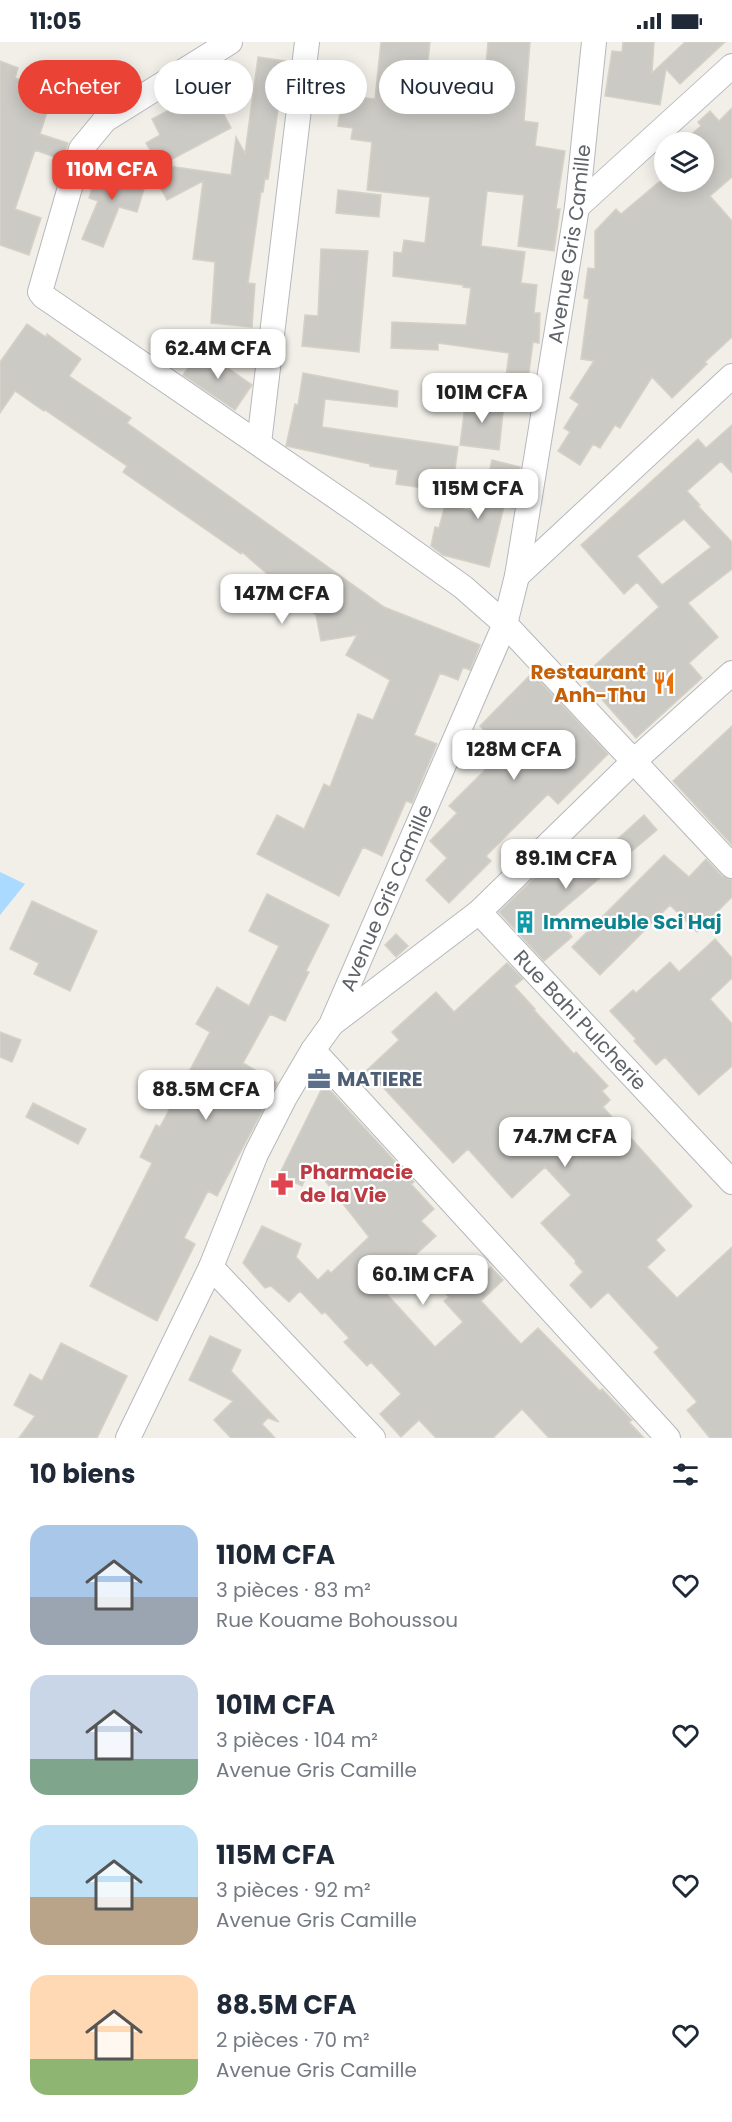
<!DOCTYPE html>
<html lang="fr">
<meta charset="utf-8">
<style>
body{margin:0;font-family:Poppins,sans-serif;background:#f6f6f7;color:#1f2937;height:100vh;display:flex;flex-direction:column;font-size:22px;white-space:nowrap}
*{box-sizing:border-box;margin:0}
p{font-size:20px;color:#747a83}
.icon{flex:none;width:33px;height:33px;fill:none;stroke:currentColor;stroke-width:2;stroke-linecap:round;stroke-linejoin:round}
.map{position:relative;height:1396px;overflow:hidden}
.drawer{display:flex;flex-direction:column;background:#fff;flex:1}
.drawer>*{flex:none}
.guide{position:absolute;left:18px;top:18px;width:696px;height:54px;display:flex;gap:12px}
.tools{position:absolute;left:654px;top:90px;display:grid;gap:12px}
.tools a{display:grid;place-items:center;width:60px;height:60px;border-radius:50%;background:#fff;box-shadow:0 3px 15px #0003;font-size:30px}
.price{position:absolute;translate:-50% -51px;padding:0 14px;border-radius:12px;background:#fff;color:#222;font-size:20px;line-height:39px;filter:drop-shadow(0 2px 3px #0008)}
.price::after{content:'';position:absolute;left:50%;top:36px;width:18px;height:14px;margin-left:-9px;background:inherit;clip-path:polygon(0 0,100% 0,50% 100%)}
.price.active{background:#ea4335;color:#fff}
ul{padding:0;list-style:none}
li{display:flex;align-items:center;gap:18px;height:150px;padding:0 30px}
li span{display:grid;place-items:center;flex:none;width:168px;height:120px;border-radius:18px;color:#555}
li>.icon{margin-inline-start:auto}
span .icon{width:72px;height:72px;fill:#fffc;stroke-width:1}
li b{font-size:26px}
h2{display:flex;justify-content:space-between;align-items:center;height:72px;padding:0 30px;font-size:26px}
.tag{padding:0 21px;border-radius:27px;background:#fff;box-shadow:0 3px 15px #0003;font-size:21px;line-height:54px}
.tag.active{background:#ea4335;color:#fff}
.status{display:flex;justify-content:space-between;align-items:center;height:42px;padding:0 30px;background:#fff;direction:ltr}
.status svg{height:16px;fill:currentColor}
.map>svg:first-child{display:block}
.water{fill:#aadaff}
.building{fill:#cccac5;stroke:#d6d1c6;stroke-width:1.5;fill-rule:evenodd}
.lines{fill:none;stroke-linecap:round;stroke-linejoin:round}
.minor-casing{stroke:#b5b8bc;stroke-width:26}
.minor{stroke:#fff;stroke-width:24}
.labels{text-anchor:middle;stroke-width:4.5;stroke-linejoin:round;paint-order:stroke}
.street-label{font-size:20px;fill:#5f6368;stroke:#fff}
.food-label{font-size:20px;font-weight:bold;fill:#c56008;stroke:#fff;text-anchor:end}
.culture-label{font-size:20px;font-weight:bold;fill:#0d838f;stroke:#fff;text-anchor:start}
.service-label{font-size:20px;font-weight:bold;fill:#4e5e75;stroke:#fff;text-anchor:start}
.health-label{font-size:20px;font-weight:bold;fill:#be3a42;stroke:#fff;text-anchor:start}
</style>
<div class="status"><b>11:05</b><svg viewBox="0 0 49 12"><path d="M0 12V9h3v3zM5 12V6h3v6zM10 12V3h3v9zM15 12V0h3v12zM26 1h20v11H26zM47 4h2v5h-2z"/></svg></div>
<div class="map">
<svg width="732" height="1396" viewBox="0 0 732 1396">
<rect width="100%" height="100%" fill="#f1efe8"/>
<path class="water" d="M 0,830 L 25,842 L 0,873 Z"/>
<path class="building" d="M 381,0 L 430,0 L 425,46 L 470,51 L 471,45 L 484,47 L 488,0 L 530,0 L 524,79 L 538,81 L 535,104 L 565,109 L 556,167 L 560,167 L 554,209 L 518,204 L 524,153 L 487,149 L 481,204 L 525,210 L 521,241 L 537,243 L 534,271 L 540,271 L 539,301 L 533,300 L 525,360 L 503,358 L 509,311 L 438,301 L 438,308 L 391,306 L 392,280 L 466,283 L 471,246 L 463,245 L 463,243 L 393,234 L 394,210 L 402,211 L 404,198 L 425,201 L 430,155 L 367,148 L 372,100 L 351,97 L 353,86 L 338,84 L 342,53 L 375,57 Z
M 623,0 L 654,0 L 652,31 L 685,0 L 725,0 L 680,42 L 666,27 L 660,63 L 605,54 L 612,9 L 622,10 Z
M 258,15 L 285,19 L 268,137 L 265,136 L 263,150 L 261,150 L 248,241 L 255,242 L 252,285 L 211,281 L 215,220 L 193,217 L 203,139 L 167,158 L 142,112 L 150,108 L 146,101 L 160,93 L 152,77 L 171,67 L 169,63 L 208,42 L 231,86 L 161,123 L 231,133 L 236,95 L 245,111 Z
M 0,19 L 18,26 L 15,36 L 35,43 L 31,55 L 50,61 L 40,92 L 68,101 L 63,118 L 35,108 L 15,167 L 41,176 L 29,213 L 0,203 Z
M 732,66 L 732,135 L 710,154 L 732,179 L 732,295 L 705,320 L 707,322 L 672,356 L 652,335 L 620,386 L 615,383 L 600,406 L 593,402 L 580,423 L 558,409 L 570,390 L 564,386 L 579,362 L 570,356 L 594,319 L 581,317 L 589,257 L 584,256 L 588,226 L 595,227 L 595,189 L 616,167 L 621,172 L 659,140 L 704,140 L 704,100 L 682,100 L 701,84 L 698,80 L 710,69 L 719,79 Z
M 99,123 L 147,137 L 137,170 L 119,165 L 103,205 L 82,197 L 98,159 L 89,156 Z
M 338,148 L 381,153 L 379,175 L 336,171 Z
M 321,207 L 368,209 L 359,310 L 302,304 L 305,273 L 318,274 Z
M 27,282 L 46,295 L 47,292 L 81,317 L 69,334 L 131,376 L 127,381 L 384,565 L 480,603 L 470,628 L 463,625 L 458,638 L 440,631 L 414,693 L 437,702 L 412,761 L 406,759 L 382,814 L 363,805 L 339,854 L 257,812 L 277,773 L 304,787 L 324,742 L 330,745 L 358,672 L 373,678 L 390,638 L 346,613 L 357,593 L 321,599 L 316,573 L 295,555 L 289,563 L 264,545 L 272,536 L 242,510 L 241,512 L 123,430 L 127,424 L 45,368 L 44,369 L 15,349 L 0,371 L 0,320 Z
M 201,307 L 252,343 L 235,368 L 183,333 Z
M 303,331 L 398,349 L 397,365 L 325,357 L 322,385 L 458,405 L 452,450 L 396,442 L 398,428 L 370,424 L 370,422 L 286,404 L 295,362 L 298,363 Z
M 466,356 L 504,361 L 499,408 L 460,403 Z
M 732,383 L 732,431 L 721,419 L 687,449 L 700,463 L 698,464 L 732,500 L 732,527 L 688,561 L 718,595 L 689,621 L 702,636 L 636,696 L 582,635 L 659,565 L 637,540 L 624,552 L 581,503 L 698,397 L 706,406 ZM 684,477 L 711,505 L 662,543 L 637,514 Z
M 492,418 L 520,425 L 513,466 L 504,464 L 489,525 L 443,513 L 431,504 L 435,485 L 439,486 L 445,463 L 480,471 Z
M 532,631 L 608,712 L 558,762 L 548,752 L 486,814 L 491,819 L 449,861 L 426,838 L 447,816 L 430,799 L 457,771 L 449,764 L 504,709 L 480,684 Z
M 732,684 L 732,803 L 673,739 Z
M 644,773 L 657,788 L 556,873 L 572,895 L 544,919 L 499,870 L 547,824 L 552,829 L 585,798 L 600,813 Z
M 664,813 L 689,835 L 706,817 L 722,834 L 732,838 L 732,855 L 697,890 L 670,863 L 600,933 L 572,905 Z
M 267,852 L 329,883 L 306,929 L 309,930 L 285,979 L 270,972 L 243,1021 L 277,1041 L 217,1154 L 208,1149 L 184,1196 L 195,1202 L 157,1279 L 90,1244 L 152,1121 L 140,1115 L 156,1083 L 160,1085 L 210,990 L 196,982 L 217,945 L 249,964 L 279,904 L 249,889 Z
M 32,859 L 97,889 L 70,949 L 34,932 L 39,921 L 10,907 Z
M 396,892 L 408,904 L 396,915 L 385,903 Z
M 715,897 L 732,916 L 732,936 L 710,957 L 732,982 L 732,1024 L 699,1053 L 665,1015 L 656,1023 L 634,999 L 636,997 L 610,969 L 633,948 L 636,951 L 670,920 L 679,930 Z
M 507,921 L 523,937 L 514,944 L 535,967 L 534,968 L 574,1012 L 576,1010 L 608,1044 L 602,1049 L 610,1058 L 603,1065 L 692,1164 L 656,1198 L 665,1208 L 647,1225 L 677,1256 L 732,1205 L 732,1396 L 710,1396 L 687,1368 L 697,1360 L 654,1310 L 659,1306 L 608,1250 L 591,1266 L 570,1243 L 583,1230 L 575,1221 L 576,1219 L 541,1181 L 571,1153 L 545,1125 L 512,1156 L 468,1107 L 453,1121 L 367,1028 L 399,998 L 392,990 L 436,950 L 454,970 Z
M 0,990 L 21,998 L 12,1020 L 0,1015 Z
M 323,1044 L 327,1045 L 414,1140 L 411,1142 L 434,1167 L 421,1179 L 436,1194 L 399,1228 L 402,1232 L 384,1249 L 435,1305 L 463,1280 L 444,1259 L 449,1255 L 435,1241 L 457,1220 L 475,1241 L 491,1225 L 503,1238 L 481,1259 L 521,1302 L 538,1286 L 600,1349 L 602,1347 L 632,1378 L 629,1380 L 644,1396 L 549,1396 L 522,1367 L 493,1396 L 436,1396 L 419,1378 L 401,1395 L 380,1372 L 401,1352 L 371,1320 L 367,1324 L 344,1300 L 349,1296 L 325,1270 L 322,1272 L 300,1249 L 289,1260 L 271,1244 L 265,1246 L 243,1221 L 262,1184 L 301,1202 L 296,1215 L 318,1238 L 328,1228 L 331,1231 L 369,1195 L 312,1122 L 302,1144 L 279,1133 Z
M 33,1061 L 86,1087 L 78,1102 L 26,1075 Z
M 210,1294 L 241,1308 L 231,1329 L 279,1380 L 268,1376 L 262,1382 L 275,1396 L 231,1396 L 214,1378 L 233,1359 L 189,1338 Z
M 61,1301 L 127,1334 L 97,1396 L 19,1396 L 35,1374 L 14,1363 L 30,1332 L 42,1339 Z"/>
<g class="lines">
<g class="minor-casing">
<g id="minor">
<path d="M 230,0 L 105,78 L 81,107 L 40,250 L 43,254 L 358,470 L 463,545 L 505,582 L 732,824"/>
<path d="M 577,165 L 732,24"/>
<path d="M 259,401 L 307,0"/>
<path d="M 517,534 L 732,334"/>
<path id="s1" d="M 479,870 L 732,1140"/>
<path d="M 333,981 L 479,870 L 634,719 L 732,631"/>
<path d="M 313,1008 L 668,1396"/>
<path d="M 211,1225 L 373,1396"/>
<path id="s2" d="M 128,1396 L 211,1225 L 256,1112 L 284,1057 L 313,1008 L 331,983 L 505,582 L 517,534 L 577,165 L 594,0"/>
</g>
</g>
<use href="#minor" class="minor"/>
</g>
<defs>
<g id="restaurant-bare" transform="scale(1.8)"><path d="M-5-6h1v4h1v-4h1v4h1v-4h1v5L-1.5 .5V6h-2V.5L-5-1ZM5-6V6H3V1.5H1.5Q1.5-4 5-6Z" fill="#e8710a" stroke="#fff" stroke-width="2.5" paint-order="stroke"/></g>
<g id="building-bare" transform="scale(1.8)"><path d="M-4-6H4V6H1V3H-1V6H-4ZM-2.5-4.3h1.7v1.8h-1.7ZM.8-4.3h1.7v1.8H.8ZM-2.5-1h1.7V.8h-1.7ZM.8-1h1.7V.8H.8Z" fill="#0f9aa8" stroke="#fff" stroke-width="2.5" paint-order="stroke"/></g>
<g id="office-bare" transform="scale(1.8)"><path d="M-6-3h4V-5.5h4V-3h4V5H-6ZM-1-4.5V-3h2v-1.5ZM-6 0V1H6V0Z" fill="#5c6f8a" stroke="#fff" stroke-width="2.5" paint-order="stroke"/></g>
<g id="pharmacy-bare" transform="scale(1.8)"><path d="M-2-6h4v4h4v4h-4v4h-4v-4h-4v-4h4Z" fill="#e0444e" stroke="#fff" stroke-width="2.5" paint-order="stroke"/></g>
</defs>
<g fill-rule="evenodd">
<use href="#restaurant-bare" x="664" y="641"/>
<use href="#building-bare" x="525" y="880"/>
<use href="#office-bare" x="319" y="1037"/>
<use href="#pharmacy-bare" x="282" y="1142"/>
</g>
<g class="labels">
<g class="street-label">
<text dy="7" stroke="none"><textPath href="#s2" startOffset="1284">Avenue Gris Camille</textPath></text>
<text dy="7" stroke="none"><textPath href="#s2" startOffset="600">Avenue Gris Camille</textPath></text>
<text dy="7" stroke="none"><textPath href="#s1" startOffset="148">Rue Bahi Pulcherie</textPath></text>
</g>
<g class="food-label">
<text x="646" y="637">Restaurant<tspan x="646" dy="23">Anh-Thu</tspan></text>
</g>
<g class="culture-label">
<text x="543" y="887">Immeuble Sci Haj</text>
</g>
<g class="service-label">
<text x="337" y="1044">MATIERE</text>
</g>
<g class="health-label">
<text x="300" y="1137">Pharmacie<tspan x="300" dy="23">de la Vie</tspan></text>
</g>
</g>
</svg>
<div class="tools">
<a><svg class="icon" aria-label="layers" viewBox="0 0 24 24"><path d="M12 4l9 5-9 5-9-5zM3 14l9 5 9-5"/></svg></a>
</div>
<b class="price active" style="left:112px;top:159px">110M CFA</b>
<b class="price" style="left:218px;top:338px">62.4M CFA</b>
<b class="price" style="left:482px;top:382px">101M CFA</b>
<b class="price" style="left:478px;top:478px">115M CFA</b>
<b class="price" style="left:282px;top:583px">147M CFA</b>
<b class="price" style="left:514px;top:739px">128M CFA</b>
<b class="price" style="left:566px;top:848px">89.1M CFA</b>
<b class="price" style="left:206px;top:1079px">88.5M CFA</b>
<b class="price" style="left:565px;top:1126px">74.7M CFA</b>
<b class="price" style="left:423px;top:1264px">60.1M CFA</b>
<div class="guide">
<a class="tag active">Acheter</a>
<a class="tag">Louer</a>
<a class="tag">Filtres</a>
<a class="tag">Nouveau</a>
</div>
</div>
<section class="drawer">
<h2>10 biens<svg class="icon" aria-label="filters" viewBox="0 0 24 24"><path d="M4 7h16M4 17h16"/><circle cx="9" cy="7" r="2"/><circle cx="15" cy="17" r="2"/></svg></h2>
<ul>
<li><span style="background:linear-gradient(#a9c7e8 60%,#9aa5b1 0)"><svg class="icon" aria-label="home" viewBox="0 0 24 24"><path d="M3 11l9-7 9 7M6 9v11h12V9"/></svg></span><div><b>110M CFA</b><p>3 pièces · 83 m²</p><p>Rue Kouame Bohoussou</p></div><svg class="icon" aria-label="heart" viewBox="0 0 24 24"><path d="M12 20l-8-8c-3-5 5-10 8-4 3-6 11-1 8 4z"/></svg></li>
<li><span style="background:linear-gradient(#c9d6e8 70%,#7fa58c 0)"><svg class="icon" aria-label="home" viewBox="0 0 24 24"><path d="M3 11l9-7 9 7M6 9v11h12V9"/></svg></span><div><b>101M CFA</b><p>3 pièces · 104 m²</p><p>Avenue Gris Camille</p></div><svg class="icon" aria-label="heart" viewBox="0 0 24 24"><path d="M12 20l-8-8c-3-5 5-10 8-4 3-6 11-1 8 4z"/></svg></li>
<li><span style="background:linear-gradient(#bfe0f5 60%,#b9a48a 0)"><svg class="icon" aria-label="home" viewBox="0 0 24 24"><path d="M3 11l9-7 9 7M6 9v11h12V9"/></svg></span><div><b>115M CFA</b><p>3 pièces · 92 m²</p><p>Avenue Gris Camille</p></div><svg class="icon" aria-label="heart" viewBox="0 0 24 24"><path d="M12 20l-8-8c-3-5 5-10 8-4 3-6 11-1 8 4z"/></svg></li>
<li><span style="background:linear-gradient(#ffd9b3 70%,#8fb573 0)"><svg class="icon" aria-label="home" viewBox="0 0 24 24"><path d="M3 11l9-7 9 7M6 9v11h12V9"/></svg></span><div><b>88.5M CFA</b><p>2 pièces · 70 m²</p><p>Avenue Gris Camille</p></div><svg class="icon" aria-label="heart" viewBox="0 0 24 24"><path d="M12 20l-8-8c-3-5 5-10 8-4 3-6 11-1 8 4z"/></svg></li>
</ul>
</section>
